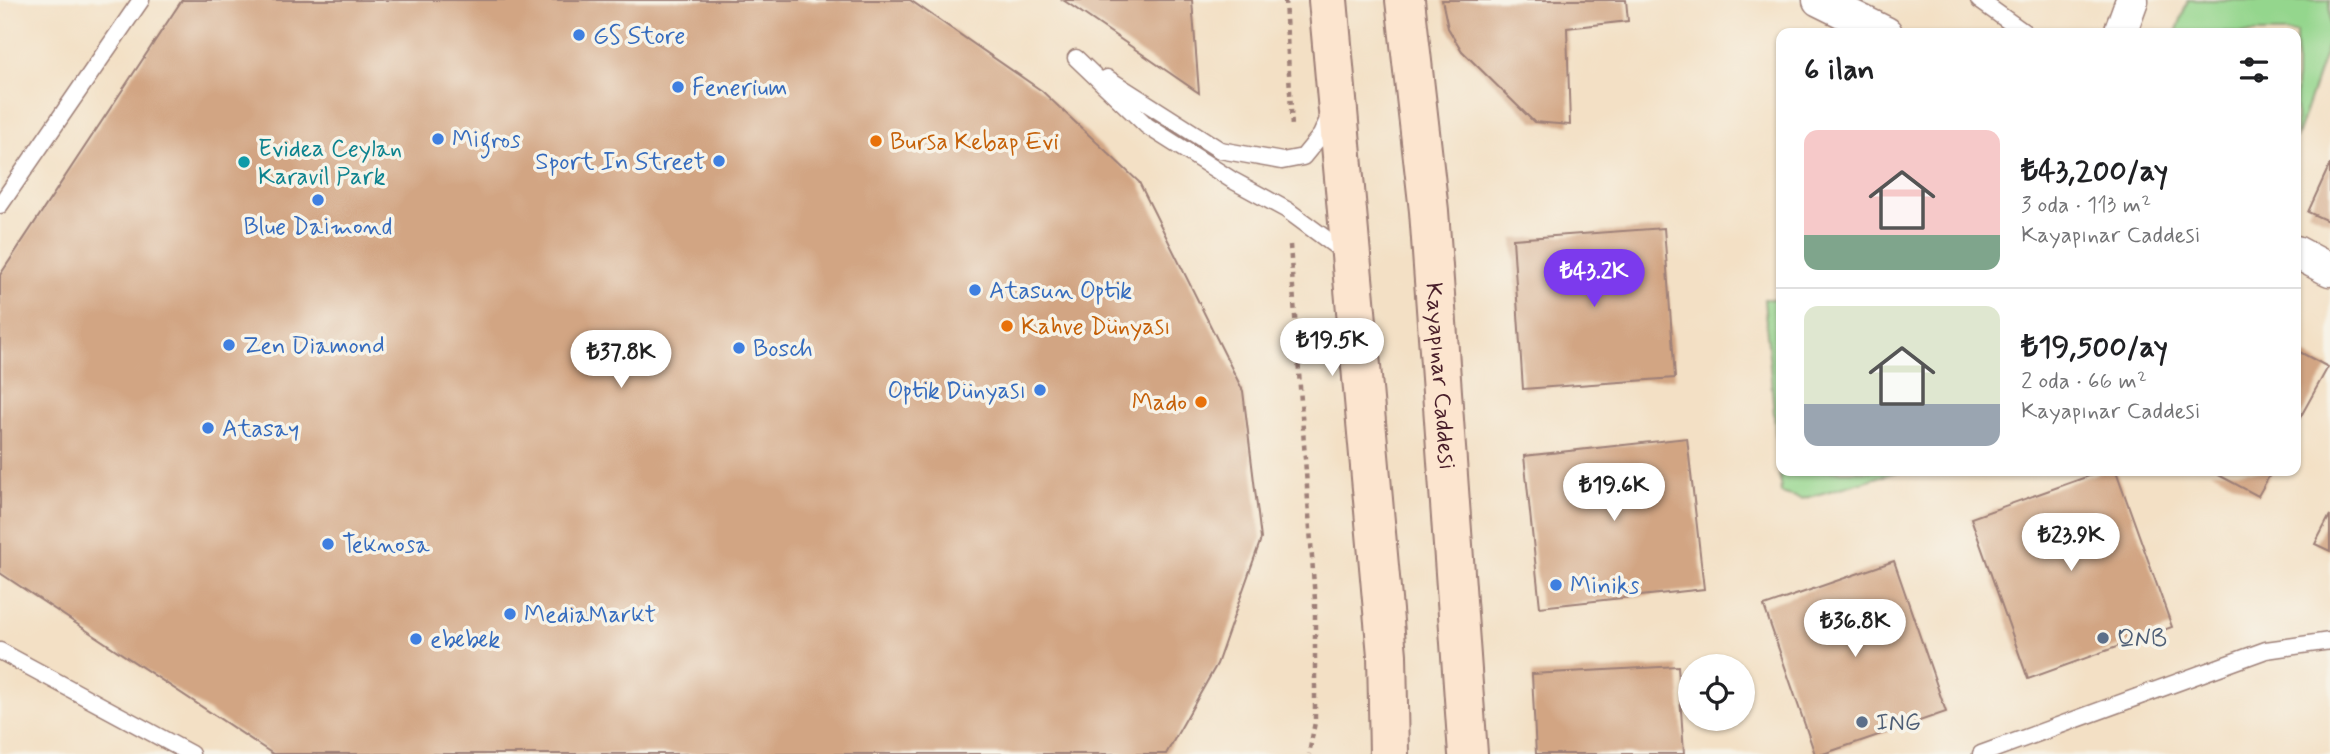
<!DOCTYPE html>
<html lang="tr">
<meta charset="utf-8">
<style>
body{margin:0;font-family:Mynerve,sans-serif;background:#f6f6f6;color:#202124;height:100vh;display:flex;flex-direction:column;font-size:26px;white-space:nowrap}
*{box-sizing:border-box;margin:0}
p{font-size:23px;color:#757577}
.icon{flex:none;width:38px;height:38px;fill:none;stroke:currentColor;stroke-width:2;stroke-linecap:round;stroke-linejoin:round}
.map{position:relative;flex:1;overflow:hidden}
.panel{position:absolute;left:1776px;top:28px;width:525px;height:448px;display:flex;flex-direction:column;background:#fff;border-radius:14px;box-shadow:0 2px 5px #0004}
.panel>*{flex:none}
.fabs{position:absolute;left:1678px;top:654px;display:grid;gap:14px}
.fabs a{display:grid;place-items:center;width:77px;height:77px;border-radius:50%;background:#fff;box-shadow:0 2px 5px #0004;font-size:35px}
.price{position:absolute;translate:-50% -60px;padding:0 16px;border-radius:24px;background:#fff;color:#222;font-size:23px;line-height:46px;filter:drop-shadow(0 2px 4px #0008)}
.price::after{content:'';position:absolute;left:50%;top:42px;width:21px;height:16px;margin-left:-10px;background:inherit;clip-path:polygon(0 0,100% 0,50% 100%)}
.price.selected{background:#7c3aed;color:#fff}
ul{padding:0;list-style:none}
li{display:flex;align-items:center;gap:21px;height:175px;padding:0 28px}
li+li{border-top:2px solid #e0e0e0}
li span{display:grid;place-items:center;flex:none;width:196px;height:140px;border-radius:14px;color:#555}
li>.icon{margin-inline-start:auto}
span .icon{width:84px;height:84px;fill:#fffc;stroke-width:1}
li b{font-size:30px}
h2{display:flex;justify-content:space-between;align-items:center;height:84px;padding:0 28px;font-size:30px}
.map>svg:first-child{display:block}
.green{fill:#94d68d;stroke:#6f7a5c;stroke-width:2}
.building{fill:#d2a583}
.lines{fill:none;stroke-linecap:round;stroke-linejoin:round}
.lane-casing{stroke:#9e8078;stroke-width:19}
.street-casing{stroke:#9e8078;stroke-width:35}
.secondary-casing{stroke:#9e8078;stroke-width:42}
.path{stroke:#9e8078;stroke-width:4.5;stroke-dasharray:5 5;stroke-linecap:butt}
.lane{stroke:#fff;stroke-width:16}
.street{stroke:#fff;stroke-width:32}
.secondary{stroke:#fce5cf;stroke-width:38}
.shop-dot{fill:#3f7fe0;stroke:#f7f3e8;stroke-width:2.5}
.food-dot{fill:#e8710a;stroke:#f7f3e8;stroke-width:2.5}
.culture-dot{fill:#0f9aa8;stroke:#f7f3e8;stroke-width:2.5}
.service-dot{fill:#5c6f8a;stroke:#f7f3e8;stroke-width:2.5}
.labels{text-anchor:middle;stroke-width:7;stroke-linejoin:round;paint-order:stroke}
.shop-label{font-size:24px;fill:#366cbe;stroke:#f7f3e8;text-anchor:start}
.food-label{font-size:24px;fill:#c56008;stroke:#f7f3e8;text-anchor:start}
.culture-label{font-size:24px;fill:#0d838f;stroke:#f7f3e8;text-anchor:start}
.street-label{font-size:24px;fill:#4a1f2b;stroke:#f7f3e8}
.service-label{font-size:24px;fill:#4e5e75;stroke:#f7f3e8;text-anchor:start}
</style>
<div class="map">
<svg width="2330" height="754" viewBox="0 0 2330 754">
<rect width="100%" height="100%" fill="#f7f3e8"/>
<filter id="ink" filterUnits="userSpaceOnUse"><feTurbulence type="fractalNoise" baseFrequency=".0143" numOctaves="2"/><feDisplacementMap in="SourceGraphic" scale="14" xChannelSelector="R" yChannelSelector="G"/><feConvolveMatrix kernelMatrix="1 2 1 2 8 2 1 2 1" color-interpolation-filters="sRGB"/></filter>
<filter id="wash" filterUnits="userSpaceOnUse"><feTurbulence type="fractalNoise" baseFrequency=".00686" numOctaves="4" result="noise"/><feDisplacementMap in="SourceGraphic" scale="28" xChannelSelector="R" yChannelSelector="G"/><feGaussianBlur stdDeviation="1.57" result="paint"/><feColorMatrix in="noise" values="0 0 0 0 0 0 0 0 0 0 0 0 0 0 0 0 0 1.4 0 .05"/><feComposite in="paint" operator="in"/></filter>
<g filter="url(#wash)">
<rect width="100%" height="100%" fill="#f3e0c5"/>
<path class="green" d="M 2188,0 L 2330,0 L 2330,39 L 2296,139 L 2296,33 L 2176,33 Z
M 1764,299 L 1781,299 L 1782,471 L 1900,471 L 1802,499 L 1781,493 Z"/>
<g id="blocks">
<path class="building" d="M 182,0 L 910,0 L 1042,91 L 1139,182 L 1243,391 L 1261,539 L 1217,664 L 1166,754 L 273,754 L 0,573 L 0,275 Z
M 1063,0 L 1192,0 L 1199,93 L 1075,8 Z
M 1442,0 L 1626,0 L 1628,21 L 1567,28 L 1570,125 L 1534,122 L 1462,51 L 1448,28 Z
M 2330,164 L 2330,222 L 2308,212 Z
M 1664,228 L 1675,378 L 1523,389 L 1513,239 Z
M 2296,350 L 2328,367 L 2296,425 Z
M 1687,438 L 1704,589 L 1540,607 L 1524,456 Z
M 2103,471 L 2116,471 L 2172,627 L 2028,679 L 1971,518 Z
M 2211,471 L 2272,471 L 2258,496 Z
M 2330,515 L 2330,551 L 2315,544 Z
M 1894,561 L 1946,712 L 1823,754 L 1815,754 L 1764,606 Z
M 1678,666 L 1684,754 L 1536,754 L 1532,674 Z"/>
</g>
</g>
<g filter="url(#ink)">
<use href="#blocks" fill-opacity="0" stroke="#9e8078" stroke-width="2"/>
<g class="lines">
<g class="lane-casing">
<path id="lane" d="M 1979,0 L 2025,33
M 1076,58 L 1147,126 L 1232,180 L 1287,210 L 1348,255
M 1107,78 L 1220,150 L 1282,161 L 1303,157 L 1321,135 L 1330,115
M 0,205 L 141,0
M 0,651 L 191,754
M 1981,754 L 2266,650 L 2330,641"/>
</g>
<g class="street-casing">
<path id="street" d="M 1819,0 L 1886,33
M 2120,33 L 2132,0
M 2296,252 L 2330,270"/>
</g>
<g class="secondary-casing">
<g id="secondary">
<path d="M 1328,0 L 1387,655 L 1389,754"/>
<path id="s1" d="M 1405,0 L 1429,211 L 1468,754"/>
</g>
</g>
<path class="path" d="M 1285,0 L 1292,128
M 1290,245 L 1315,600 L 1315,722 L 1309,754"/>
<use href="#lane" class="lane"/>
<use href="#street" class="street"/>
<use href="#secondary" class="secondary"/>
</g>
</g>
<g class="shop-dot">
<circle cx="579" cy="35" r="7"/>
<circle cx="678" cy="87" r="7"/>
<circle cx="438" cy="139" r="7"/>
<circle cx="719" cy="161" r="7"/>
<circle cx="318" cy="200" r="7"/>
<circle cx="975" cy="290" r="7"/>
<circle cx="229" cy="345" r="7"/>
<circle cx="739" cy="348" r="7"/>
<circle cx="1040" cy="390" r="7"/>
<circle cx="208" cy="428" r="7"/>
<circle cx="328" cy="544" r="7"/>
<circle cx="1556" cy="585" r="7"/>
<circle cx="510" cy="614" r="7"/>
<circle cx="416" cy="639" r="7"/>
</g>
<g class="food-dot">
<circle cx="876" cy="141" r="7"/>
<circle cx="1007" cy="326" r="7"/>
<circle cx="1201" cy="402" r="7"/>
</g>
<circle class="culture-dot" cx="244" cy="162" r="7"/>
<g class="service-dot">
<circle cx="2103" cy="638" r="7"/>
<circle cx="1862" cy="722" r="7"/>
</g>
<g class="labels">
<g class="shop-label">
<text x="593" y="43">GS Store</text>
<text x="692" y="95">Fenerium</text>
<text x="452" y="147">Migros</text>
<text x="705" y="169" text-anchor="end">Sport In Street</text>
<text x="318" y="234" text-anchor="middle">Blue Daimond</text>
<text x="989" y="298">Atasun Optik</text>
<text x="243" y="353">Zen Diamond</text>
<text x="753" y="356">Bosch</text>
<text x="1026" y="398" text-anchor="end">Optik Dünyası</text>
<text x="222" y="436">Atasay</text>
<text x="342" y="552">Teknosa</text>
<text x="1570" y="593">Miniks</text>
<text x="524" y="622">MediaMarkt</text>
<text x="430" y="647">ebebek</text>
</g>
<g class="food-label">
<text x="890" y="149">Bursa Kebap Evi</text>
<text x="1021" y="334">Kahve Dünyası</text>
<text x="1187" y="410" text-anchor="end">Mado</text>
</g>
<g class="culture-label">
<text x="258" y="156">Evidea Ceylan<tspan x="258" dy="28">Karavil Park</tspan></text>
</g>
<g class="street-label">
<text dy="8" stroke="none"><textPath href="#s1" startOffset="378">Kayapınar Caddesi</textPath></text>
</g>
<g class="service-label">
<text x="2117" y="646">QNB</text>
<text x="1876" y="730">ING</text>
</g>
</g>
</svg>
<div class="fabs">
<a><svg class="icon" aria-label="locate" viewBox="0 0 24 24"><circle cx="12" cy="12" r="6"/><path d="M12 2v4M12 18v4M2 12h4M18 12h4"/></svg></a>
</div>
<b class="price selected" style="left:1594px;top:309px">₺43.2K</b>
<b class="price" style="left:1332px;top:378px">₺19.5K</b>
<b class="price" style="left:621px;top:390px">₺37.8K</b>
<b class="price" style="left:1614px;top:523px">₺19.6K</b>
<b class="price" style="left:2071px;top:573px">₺23.9K</b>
<b class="price" style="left:1855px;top:659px">₺36.8K</b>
<section class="panel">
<h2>6 ilan<svg class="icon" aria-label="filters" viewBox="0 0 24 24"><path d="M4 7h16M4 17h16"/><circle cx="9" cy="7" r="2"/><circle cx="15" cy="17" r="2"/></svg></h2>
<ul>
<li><span style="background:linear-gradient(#f6c9c9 75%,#7fa58c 0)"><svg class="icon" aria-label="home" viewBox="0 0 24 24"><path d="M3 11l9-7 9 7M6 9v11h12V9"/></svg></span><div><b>₺43,200/ay</b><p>3 oda · 113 m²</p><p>Kayapınar Caddesi</p></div></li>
<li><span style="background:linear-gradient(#dfe7d0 70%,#9aa5b1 0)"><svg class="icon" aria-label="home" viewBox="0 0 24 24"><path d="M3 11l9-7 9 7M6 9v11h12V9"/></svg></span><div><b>₺19,500/ay</b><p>2 oda · 66 m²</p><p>Kayapınar Caddesi</p></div></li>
</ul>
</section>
</div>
